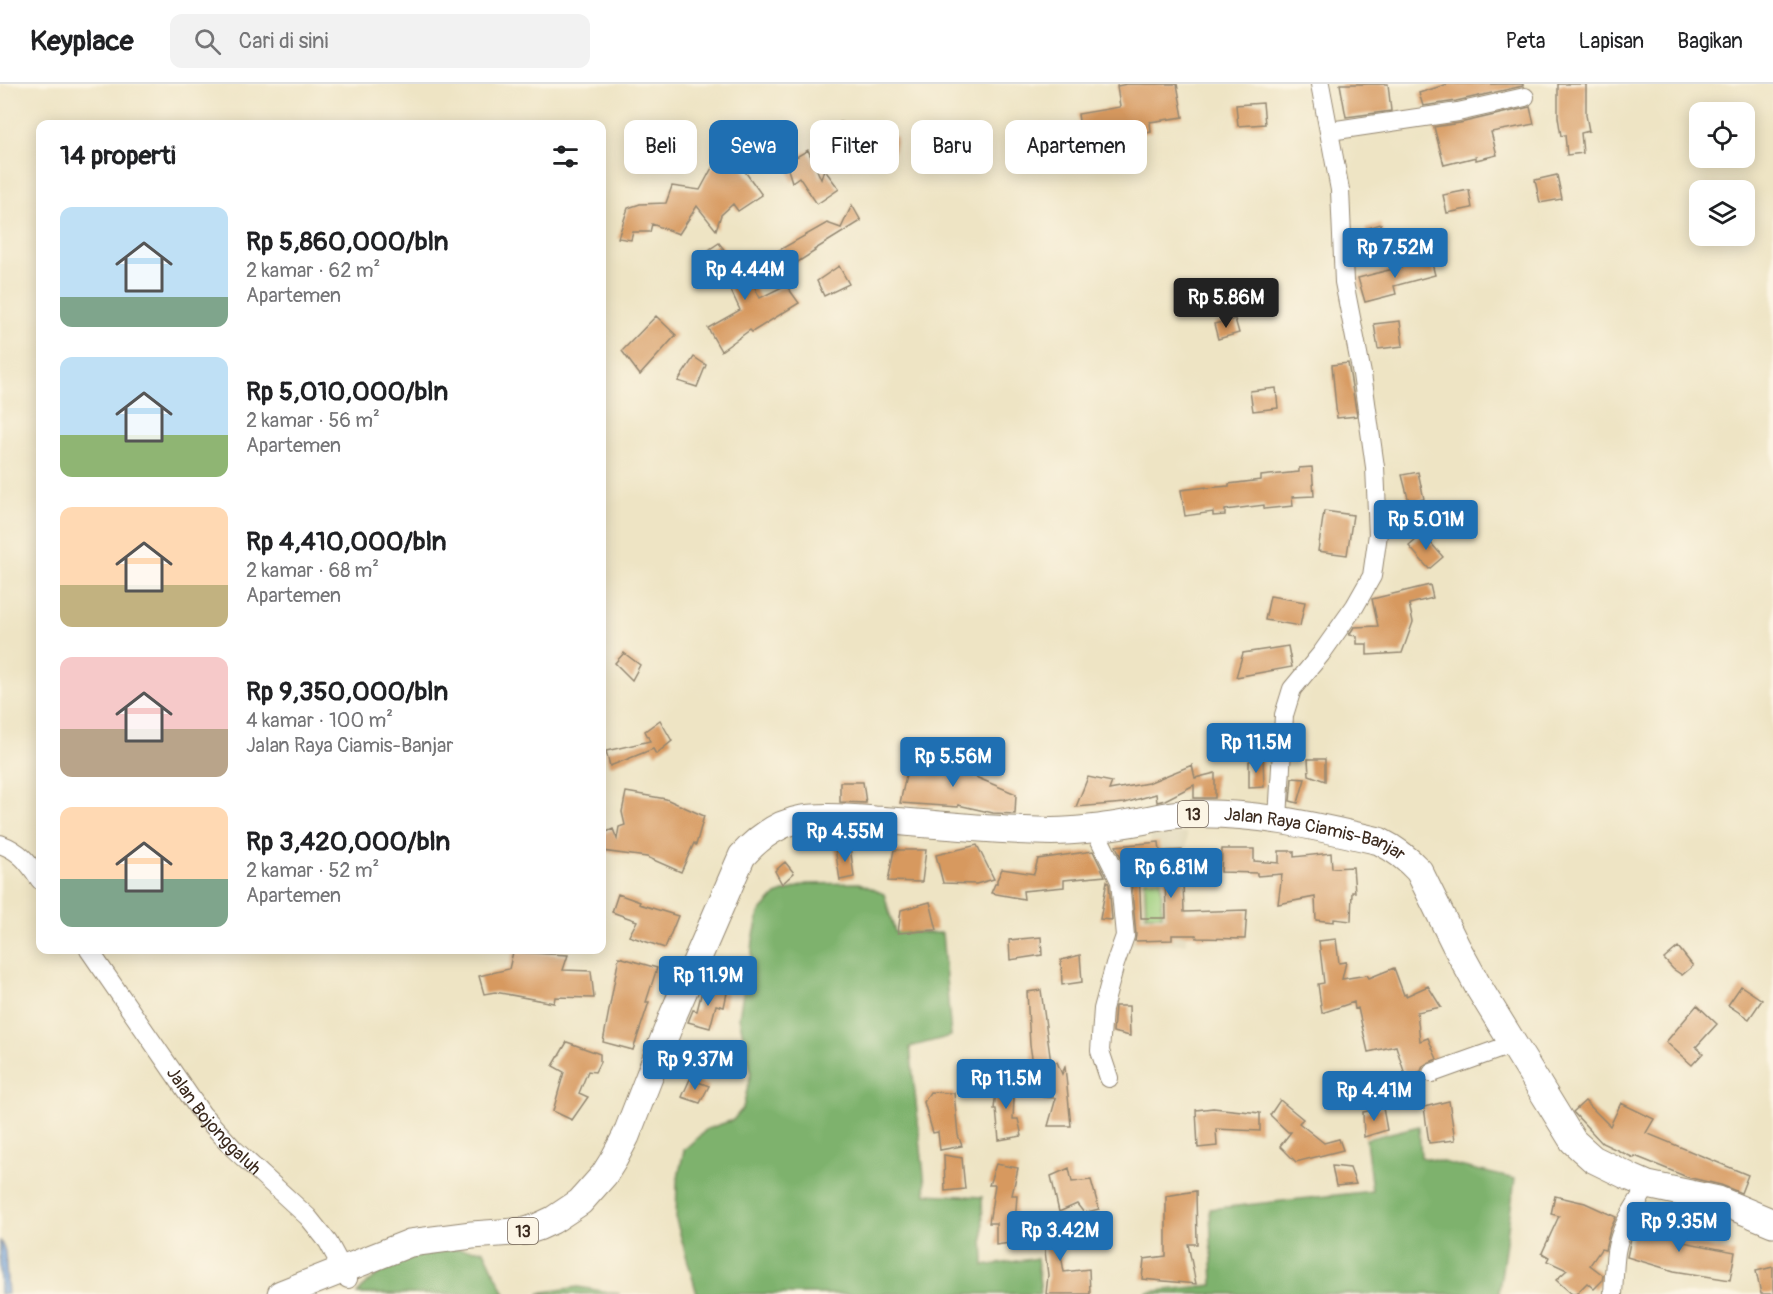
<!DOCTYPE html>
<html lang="id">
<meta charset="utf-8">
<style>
body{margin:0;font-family:Pangolin,sans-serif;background:#f2f2f2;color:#202124;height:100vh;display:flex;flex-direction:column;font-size:22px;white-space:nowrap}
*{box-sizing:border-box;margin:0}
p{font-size:20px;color:#757577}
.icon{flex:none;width:33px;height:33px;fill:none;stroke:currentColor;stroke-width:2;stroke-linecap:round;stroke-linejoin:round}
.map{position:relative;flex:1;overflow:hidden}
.drawer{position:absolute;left:36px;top:36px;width:570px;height:834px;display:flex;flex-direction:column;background:#fff;border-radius:12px;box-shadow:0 3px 15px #0003}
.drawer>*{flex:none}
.guide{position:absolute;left:624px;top:36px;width:570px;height:54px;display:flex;gap:12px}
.controls{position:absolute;left:1689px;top:18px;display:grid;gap:12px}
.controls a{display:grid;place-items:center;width:66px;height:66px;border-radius:12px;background:#fff;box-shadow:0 3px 15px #0003;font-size:30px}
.price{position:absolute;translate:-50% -51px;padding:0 14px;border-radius:6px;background:#1f6fb2;color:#fff;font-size:20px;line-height:39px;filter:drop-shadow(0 2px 3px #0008)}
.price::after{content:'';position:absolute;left:50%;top:36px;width:18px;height:14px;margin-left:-9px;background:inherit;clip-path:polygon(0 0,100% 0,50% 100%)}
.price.on{background:#222;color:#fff}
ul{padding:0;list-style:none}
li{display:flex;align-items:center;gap:18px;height:150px;padding:0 24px}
li span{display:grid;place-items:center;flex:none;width:168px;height:120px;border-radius:12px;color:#555}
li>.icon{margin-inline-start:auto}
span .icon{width:72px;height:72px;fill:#fffc;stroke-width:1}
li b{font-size:26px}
h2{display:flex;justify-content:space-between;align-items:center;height:72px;padding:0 24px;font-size:26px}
.pill{padding:0 21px;border-radius:12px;background:#fff;box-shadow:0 3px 15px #0003;font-size:21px;line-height:54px}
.pill.on{background:#1f6fb2;color:#fff}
header{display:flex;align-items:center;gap:36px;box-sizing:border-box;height:84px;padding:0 30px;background:#fff;border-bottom:2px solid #e0e0e0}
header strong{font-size:28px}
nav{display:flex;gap:33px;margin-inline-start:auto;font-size:21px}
.search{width:420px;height:54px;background:#f2f2f2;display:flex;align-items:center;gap:15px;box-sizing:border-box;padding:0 21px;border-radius:12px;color:#757577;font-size:22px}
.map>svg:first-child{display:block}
.built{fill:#ddd4b4}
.green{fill:#9ecf7e;stroke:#6c7c4e;stroke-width:1.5}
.forest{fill:#7eb26d;stroke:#5c6e46;stroke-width:1.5}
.water{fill:#6e9ed7;stroke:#54647a;stroke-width:1.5}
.building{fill:#d7995e;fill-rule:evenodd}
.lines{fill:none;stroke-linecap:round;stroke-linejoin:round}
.minor-casing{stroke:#948771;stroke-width:20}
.highway-casing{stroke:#948771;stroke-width:29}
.minor{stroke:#fff;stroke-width:18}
.highway{stroke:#fff;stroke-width:27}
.labels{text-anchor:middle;stroke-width:4.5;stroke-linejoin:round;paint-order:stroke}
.shield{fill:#fcf5e5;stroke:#75675a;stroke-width:1.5}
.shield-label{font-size:16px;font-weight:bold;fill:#3b2a1e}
.street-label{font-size:18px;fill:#3b2a1e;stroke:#fcf5e5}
</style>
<header>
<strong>Keyplace</strong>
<div class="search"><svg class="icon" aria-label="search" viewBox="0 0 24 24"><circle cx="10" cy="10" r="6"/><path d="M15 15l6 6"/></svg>Cari di sini</div>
<nav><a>Peta</a><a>Lapisan</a><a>Bagikan</a></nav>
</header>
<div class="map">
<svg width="1773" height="1210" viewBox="0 0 1773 1210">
<rect width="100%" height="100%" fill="#fcf5e5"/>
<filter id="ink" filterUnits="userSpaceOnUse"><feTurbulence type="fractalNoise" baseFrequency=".0167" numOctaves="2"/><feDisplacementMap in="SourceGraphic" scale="12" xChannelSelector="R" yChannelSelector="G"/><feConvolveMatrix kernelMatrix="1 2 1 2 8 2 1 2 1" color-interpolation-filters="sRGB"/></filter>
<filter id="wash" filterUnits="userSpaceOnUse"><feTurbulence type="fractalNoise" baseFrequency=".008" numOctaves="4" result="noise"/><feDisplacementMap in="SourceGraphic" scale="24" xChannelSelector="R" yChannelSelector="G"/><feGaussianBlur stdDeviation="1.35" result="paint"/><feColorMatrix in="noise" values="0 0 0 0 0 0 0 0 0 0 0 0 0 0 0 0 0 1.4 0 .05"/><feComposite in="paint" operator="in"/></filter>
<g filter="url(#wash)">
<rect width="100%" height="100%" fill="#eee4c4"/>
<path class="built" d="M 1187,749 L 1186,860 L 1127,860 L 1126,797 L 1151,796 L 1150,751 Z"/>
<path class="green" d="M 1145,796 L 1161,796 L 1162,831 L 1146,831 Z"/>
<path class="forest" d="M 859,799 L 884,810 L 895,848 L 942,849 L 951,952 L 910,963 L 926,1110 L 982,1113 L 984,1182 L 1037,1174 L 1041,1210 L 697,1210 L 676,1136 L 677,1098 L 684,1066 L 707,1045 L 733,1036 L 743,1024 L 751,988 L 739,933 L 744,903 L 751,879 L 753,856 L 759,829 L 776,811 L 806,800 Z
M 1419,1042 L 1421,1073 L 1515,1095 L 1499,1207 L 1500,1210 L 1146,1210 L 1147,1208 L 1213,1201 L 1210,1125 L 1372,1107 L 1366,1055 Z
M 456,1165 L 484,1166 L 505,1210 L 357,1210 C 360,1206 365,1201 370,1197 C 397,1173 421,1168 456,1165 Z
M 578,1203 L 620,1210 L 538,1210 L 544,1208 Z"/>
<path class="water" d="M 0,1156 L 5,1167 L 8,1210 L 0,1210 Z"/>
<g id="blocks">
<path class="building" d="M 1127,0 L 1177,0 L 1183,33 L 1150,38 L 1151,48 L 1125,52 L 1124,44 L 1081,51 L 1078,30 L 1120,23 L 1117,2 Z
M 1340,0 L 1388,0 L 1391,27 L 1346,33 Z
M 1448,0 L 1523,0 L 1523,2 L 1456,17 L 1423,22 L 1419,9 Z
M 1558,0 L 1586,0 L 1586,31 L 1589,47 L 1581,49 L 1583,69 L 1567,71 L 1565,51 L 1561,52 L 1558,33 Z
M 1263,19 L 1265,40 L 1238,42 L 1236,21 Z
M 1530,23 L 1534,40 L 1491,48 L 1497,71 L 1476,76 L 1476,73 L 1444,81 L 1434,43 L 1460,39 Z
M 840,38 L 862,42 L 850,78 L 845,78 L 829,71 Z
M 886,51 L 897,53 L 892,76 L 875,72 Z
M 808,66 L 821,95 L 824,85 L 839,105 L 817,120 L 799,93 L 792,98 L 786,79 Z
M 733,71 L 762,111 L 738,127 L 733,120 L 721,131 L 716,146 L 697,122 L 679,150 L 652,140 L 650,148 L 633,148 L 631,156 L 618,154 L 628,124 L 640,120 L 666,119 L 672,102 L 700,106 L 714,80 Z
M 1557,91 L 1562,115 L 1540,119 L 1535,96 Z
M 1469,106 L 1472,124 L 1447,129 L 1443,111 Z
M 852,121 L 861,137 L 814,166 L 815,167 L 776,192 L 767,173 L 827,139 L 841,144 Z
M 1381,140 L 1388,162 L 1372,167 L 1365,145 Z
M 719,159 L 739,185 L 744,182 L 760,214 L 786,201 L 799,219 L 752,248 L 750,246 L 721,267 L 708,244 L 740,226 L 719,181 L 712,186 L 704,169 Z
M 1430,172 L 1435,191 L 1394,202 L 1396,210 L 1365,218 L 1358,194 L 1401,183 L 1400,180 Z
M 839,182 L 849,200 L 824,212 L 817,197 Z
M 656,232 L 676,251 L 640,291 L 622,267 Z
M 1235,235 L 1239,249 L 1218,255 L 1214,240 Z
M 1400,237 L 1403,262 L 1378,265 L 1374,240 Z
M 694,273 L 706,281 L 697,303 L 678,297 Z
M 1348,279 L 1357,332 L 1337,334 L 1332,281 Z
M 1276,304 L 1278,324 L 1253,327 L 1250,307 Z
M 1312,383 L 1314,412 L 1292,413 L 1293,422 L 1264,425 L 1264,421 L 1225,426 L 1225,431 L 1213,432 L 1213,428 L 1185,432 L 1181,406 L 1206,403 L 1206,404 L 1229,402 L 1229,400 L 1261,396 L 1261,392 L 1299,388 L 1299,384 Z
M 1418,388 L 1424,415 L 1409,418 L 1402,391 Z
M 1324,427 L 1353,431 L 1347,471 L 1318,467 Z
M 1423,450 L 1443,473 L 1429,485 L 1409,462 Z
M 1430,501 L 1433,514 L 1409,520 L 1413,538 L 1402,569 L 1367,571 L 1367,560 L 1357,560 L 1357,552 L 1349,551 L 1354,543 L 1378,542 L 1372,515 Z
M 1270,512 L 1305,518 L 1300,542 L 1265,536 Z
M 1288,562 L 1292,583 L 1236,593 L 1243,569 Z
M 624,569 L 640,581 L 632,596 L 615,579 Z
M 660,636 L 672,657 L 656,670 L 653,665 L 610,682 L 606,667 L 650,657 L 645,647 Z
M 910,673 L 959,676 L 959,686 L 1016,710 L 1015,730 L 993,729 L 958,721 L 958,723 L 900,719 Z
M 1263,674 L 1264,703 L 1249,704 L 1249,677 Z
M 1308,675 L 1325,675 L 1325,697 L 1309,691 Z
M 1192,681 L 1195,694 L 1215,689 L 1215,714 L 1194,714 L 1194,701 L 1165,716 L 1157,718 L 1156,710 L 1125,719 L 1076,723 L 1088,693 L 1112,698 L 1109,706 L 1148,699 Z
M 1292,694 L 1305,695 L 1298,719 L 1290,717 Z
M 840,698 L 863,698 L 866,719 L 840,718 Z
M 626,708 L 666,715 L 704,732 L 696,761 L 694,759 L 681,788 L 647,773 L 602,767 L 602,750 L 613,745 L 617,755 L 619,743 L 625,741 L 622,728 Z
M 1159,758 L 1160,767 L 1182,766 L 1184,828 L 1247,826 L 1245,855 L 1197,854 L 1196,851 L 1172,851 L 1172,856 L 1135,857 L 1136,851 L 1131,796 L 1116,762 ZM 1165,783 L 1166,834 L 1141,834 L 1139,785 Z
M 977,761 L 994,795 L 976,800 L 943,799 L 936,771 Z
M 850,762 L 854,793 L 840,796 L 835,764 Z
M 1222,765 L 1254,765 L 1254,777 L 1279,779 L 1279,767 L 1294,767 L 1294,773 L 1331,769 L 1332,784 L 1353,783 L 1355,808 L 1352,808 L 1351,837 L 1334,835 L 1334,838 L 1316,836 L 1315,813 L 1278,820 L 1282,790 L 1257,792 L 1257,789 L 1221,788 Z
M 894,766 L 926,766 L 922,798 L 888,797 Z
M 1093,767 L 1105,792 L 1064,796 L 1064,803 L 1023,807 L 1024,815 L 991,809 L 995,800 L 997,800 L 997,796 L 1002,785 L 1034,790 L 1038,775 Z
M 785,778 L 794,789 L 782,800 L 775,787 Z
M 1107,797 L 1109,800 L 1112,836 L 1100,835 Z
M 618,810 L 640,818 L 639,820 L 678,832 L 665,864 L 629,852 L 637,837 L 612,828 Z
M 930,818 L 937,846 L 898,849 L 901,826 Z
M 1041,853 L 1042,871 L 1010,876 L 1009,856 Z
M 1336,855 L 1339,879 L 1346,878 L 1342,895 L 1367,891 L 1369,894 L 1394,884 L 1404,911 L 1406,910 L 1406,912 L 1428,902 L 1441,923 L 1417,928 L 1420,957 L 1428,954 L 1437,975 L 1428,979 L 1423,982 L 1421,987 L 1406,994 L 1396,962 L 1368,968 L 1358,924 L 1355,925 L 1354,918 L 1322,929 L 1318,900 L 1324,899 L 1319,857 Z
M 1678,863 L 1693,882 L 1682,891 L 1673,885 L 1664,875 Z
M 513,868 L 568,871 L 563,886 L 591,887 L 594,914 L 555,913 L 554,919 L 495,908 L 484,910 L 479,892 L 509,885 Z
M 1080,871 L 1082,898 L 1062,901 L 1061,876 Z
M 619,873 L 657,884 L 646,918 L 649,918 L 633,966 L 603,958 Z
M 1741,902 L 1762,916 L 1749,935 L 1728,921 Z
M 703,903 L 727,909 L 724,923 L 716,921 L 710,944 L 688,938 L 693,926 L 697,927 Z
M 1041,906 L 1051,979 L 1057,978 L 1062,990 L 1065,983 L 1071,1042 L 1048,1042 L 1056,1014 L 1043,1013 L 1044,984 L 1034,986 L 1030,961 L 1027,908 Z
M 1697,921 L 1717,940 L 1696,963 L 1703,969 L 1692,981 L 1666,958 Z
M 1115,922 L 1129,922 L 1130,952 L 1113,948 Z
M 567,958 L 600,970 L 600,978 L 595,988 L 588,987 L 579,1009 L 588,1013 L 572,1036 L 553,1027 L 564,988 L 553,982 Z
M 1015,993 L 1013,1035 L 1018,1035 L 1022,1052 L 999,1056 L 996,1025 L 994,1025 L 997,998 Z
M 690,995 L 709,1002 L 700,1019 L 682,1013 Z
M 930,1008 L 954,1009 L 958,1051 L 962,1062 L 940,1066 L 938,1048 L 933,1049 L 924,1018 Z
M 1280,1016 L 1303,1035 L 1299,1039 L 1324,1059 L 1339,1055 L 1343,1066 L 1296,1078 L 1280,1062 L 1291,1048 L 1288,1048 L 1270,1031 Z
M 1449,1017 L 1455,1056 L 1429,1059 L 1424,1023 Z
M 1585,1017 L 1610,1042 L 1621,1019 L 1654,1035 L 1646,1049 L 1748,1091 L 1741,1109 L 1721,1101 L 1687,1093 L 1635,1072 L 1634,1074 L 1602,1059 L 1573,1028 Z
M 1213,1024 L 1260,1029 L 1260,1047 L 1216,1045 L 1217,1062 L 1198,1064 L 1196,1026 Z
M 1383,1024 L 1387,1046 L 1364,1053 L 1363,1028 Z
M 944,1071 L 962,1074 L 965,1105 L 945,1107 Z
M 996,1080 L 1018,1084 L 1012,1111 L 1017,1111 L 1015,1140 L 1007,1140 L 1010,1159 L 996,1161 L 996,1139 L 989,1139 L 995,1101 L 989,1101 Z
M 1332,1082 L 1350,1084 L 1356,1100 L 1336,1102 Z
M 1069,1084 L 1072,1098 L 1091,1096 L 1099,1125 L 1084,1129 L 1077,1120 L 1059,1128 L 1051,1092 Z
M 1196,1107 L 1197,1160 L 1188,1160 L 1196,1200 L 1142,1195 L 1144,1175 L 1166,1172 L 1166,1112 Z
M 1555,1112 L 1585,1119 L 1616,1133 L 1610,1146 L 1605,1166 L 1601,1165 L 1590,1181 L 1603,1191 L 1602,1197 L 1594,1205 L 1587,1199 L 1576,1210 L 1572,1210 L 1556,1196 L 1567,1186 L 1547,1177 L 1549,1173 L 1542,1169 L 1559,1132 L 1551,1130 Z
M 1061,1130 L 1059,1160 L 1064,1188 L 1089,1185 L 1090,1210 L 1046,1210 L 1048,1191 L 1044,1159 L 1040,1160 L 1041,1133 Z
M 1639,1137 L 1685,1151 L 1683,1158 L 1735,1168 L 1730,1196 L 1674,1187 L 1627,1173 L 1631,1154 Z
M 1773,1183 L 1773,1210 L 1761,1210 L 1756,1187 Z"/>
</g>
</g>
<g filter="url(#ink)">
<use href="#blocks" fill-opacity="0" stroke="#948771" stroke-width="1.5"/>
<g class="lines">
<g class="minor-casing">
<g id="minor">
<path d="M 1330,47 L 1458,28 L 1525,13"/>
<path d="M 1278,735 L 1284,631 L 1292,605 L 1321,570 L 1355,522 L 1372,492 L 1378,450 L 1375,383 L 1362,290 L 1344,198 L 1340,106 L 1320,0"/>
<path d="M 1094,744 L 1120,797 L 1125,852 L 1115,880 L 1103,925 L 1100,967 L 1109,994"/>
<path d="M 0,760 C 20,767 29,779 40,796"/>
<path id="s1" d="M 89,866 L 202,1030 L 234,1065 L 308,1133 L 328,1158 L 348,1195"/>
<path d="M 1432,989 L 1513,960"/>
<path d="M 1613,1210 C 1614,1196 1614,1182 1616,1168 C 1620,1143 1635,1122 1648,1101"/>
</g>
</g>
<g class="highway-casing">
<g id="highway">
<path id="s2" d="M 281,1210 L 410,1159 L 472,1151 L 526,1147 L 538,1143 L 553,1136 L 580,1118 L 604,1091 L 614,1075 L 626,1052 L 674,929 L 742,772 C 758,754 778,739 802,735 C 822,732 854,734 875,736 C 929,739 983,746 1038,747 C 1073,749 1107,743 1141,737 C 1156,734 1171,730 1186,730 C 1252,727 1315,742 1379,757 C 1395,765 1407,774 1419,787 L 1456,862 L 1479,904 L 1573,1057 L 1593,1075 L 1632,1094 L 1648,1101 L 1718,1116 L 1773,1139"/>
</g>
</g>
<use href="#minor" class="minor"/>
<use href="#highway" class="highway"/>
</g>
</g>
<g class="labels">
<g class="shield">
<rect x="1178" y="717" width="30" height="26" rx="4.5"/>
<rect x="508" y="1134" width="30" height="26" rx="4.5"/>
</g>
<g class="shield-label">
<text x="1193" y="736">13</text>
<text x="523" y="1153">13</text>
</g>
<g class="street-label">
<text dy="6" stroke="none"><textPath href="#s2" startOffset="1290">Jalan Raya Ciamis-Banjar</textPath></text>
<text dy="6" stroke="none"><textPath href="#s1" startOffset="212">Jalan Bojonggaluh</textPath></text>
</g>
</g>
</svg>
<div class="controls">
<a><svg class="icon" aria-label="locate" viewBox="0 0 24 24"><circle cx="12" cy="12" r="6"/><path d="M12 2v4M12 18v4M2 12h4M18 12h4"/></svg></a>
<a><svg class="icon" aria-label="layers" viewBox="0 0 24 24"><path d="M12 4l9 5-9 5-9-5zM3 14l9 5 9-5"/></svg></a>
</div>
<b class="price" style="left:1395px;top:195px">Rp 7.52M</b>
<b class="price" style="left:745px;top:217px">Rp 4.44M</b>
<b class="price on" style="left:1226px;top:245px">Rp 5.86M</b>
<b class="price" style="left:1426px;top:467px">Rp 5.01M</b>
<b class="price" style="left:1256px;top:690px">Rp 11.5M</b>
<b class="price" style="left:953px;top:704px">Rp 5.56M</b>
<b class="price" style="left:845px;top:779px">Rp 4.55M</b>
<b class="price" style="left:1171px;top:815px">Rp 6.81M</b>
<b class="price" style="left:708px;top:923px">Rp 11.9M</b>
<b class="price" style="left:695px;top:1007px">Rp 9.37M</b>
<b class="price" style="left:1006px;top:1026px">Rp 11.5M</b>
<b class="price" style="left:1374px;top:1038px">Rp 4.41M</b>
<b class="price" style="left:1679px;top:1169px">Rp 9.35M</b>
<b class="price" style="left:1060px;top:1178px">Rp 3.42M</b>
<div class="guide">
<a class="pill">Beli</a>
<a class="pill on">Sewa</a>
<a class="pill">Filter</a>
<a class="pill">Baru</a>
<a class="pill">Apartemen</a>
</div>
<section class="drawer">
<h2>14 properti<svg class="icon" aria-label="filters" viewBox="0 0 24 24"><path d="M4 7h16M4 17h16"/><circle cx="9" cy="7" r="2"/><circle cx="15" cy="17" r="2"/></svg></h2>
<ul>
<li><span style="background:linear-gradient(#bfe0f5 75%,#7fa58c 0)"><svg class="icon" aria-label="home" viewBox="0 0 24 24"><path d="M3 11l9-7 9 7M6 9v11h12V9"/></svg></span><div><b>Rp 5,860,000/bln</b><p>2 kamar · 62 m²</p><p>Apartemen</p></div></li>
<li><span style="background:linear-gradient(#bfe0f5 65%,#8fb573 0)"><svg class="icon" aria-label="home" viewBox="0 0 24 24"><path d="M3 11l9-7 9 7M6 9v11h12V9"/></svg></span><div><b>Rp 5,010,000/bln</b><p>2 kamar · 56 m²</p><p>Apartemen</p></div></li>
<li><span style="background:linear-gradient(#ffd9b3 65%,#c2b280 0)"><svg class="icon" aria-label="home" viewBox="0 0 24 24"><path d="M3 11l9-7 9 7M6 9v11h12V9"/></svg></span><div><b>Rp 4,410,000/bln</b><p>2 kamar · 68 m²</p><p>Apartemen</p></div></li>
<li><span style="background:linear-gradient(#f6c9c9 60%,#b9a48a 0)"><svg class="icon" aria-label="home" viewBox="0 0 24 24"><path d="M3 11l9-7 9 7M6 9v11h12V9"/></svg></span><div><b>Rp 9,350,000/bln</b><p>4 kamar · 100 m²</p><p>Jalan Raya Ciamis-Banjar</p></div></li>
<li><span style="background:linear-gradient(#ffd9b3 60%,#7fa58c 0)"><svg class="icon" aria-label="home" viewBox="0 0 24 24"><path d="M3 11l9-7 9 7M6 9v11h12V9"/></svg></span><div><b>Rp 3,420,000/bln</b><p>2 kamar · 52 m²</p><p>Apartemen</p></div></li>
</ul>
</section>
</div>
